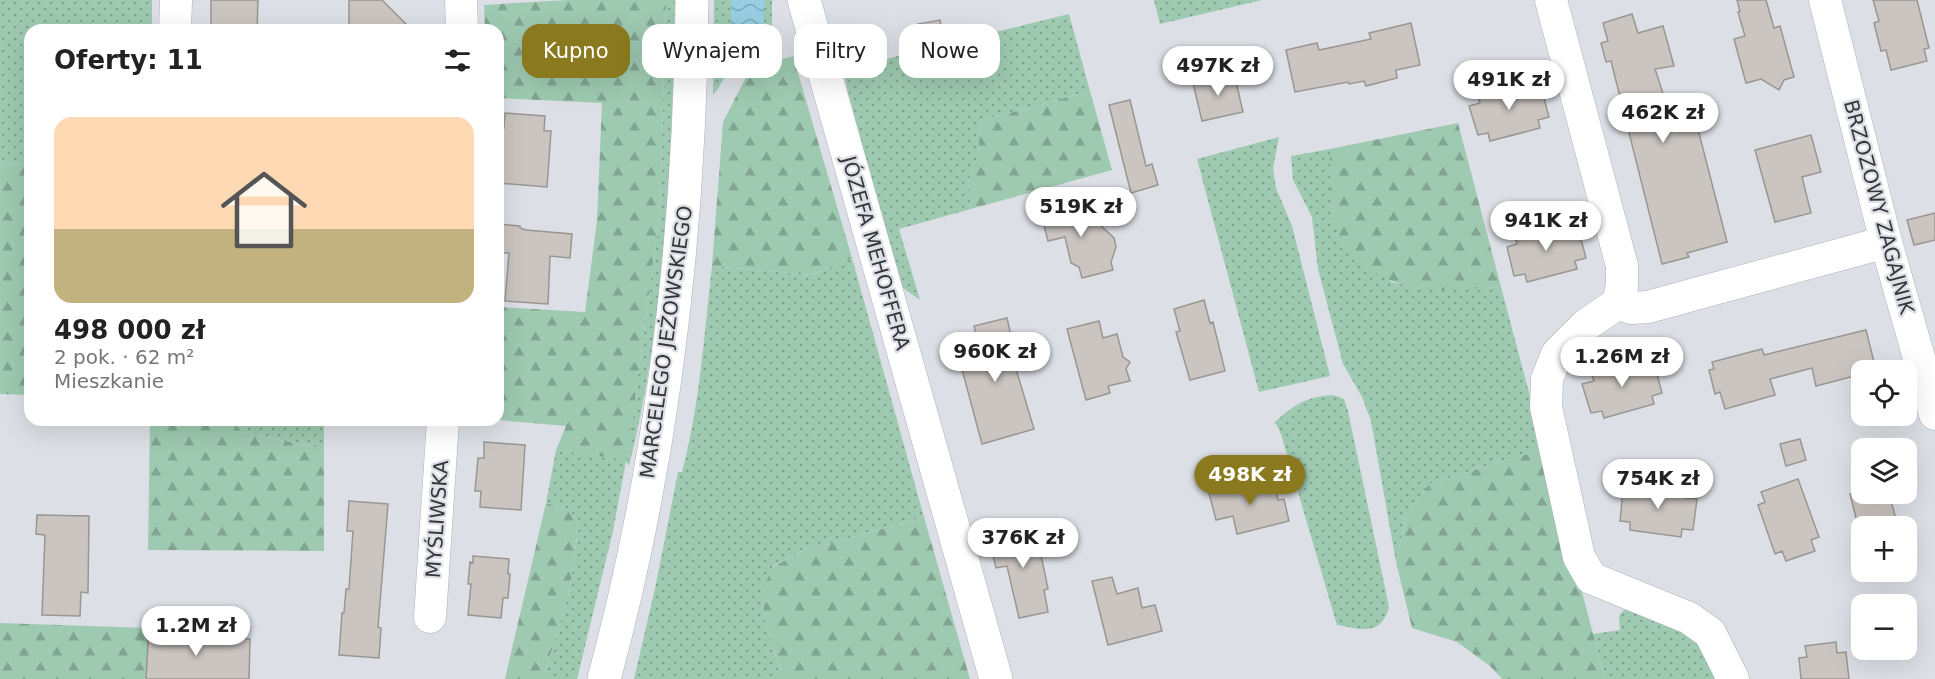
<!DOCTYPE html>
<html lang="pl">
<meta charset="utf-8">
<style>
body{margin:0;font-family:"DejaVu Sans",sans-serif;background:#f2f2f2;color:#222;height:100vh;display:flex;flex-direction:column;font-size:22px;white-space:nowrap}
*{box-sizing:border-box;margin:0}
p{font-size:20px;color:#767676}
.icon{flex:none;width:33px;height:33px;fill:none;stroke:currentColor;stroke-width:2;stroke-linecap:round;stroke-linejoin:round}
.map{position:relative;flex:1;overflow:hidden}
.drawer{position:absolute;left:24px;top:24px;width:480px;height:402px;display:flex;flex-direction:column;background:#fff;border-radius:18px;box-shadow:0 6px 24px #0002}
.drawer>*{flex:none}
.hud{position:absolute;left:522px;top:24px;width:570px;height:54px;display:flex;gap:12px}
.fabs{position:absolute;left:1851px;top:360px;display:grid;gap:12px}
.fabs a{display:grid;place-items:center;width:66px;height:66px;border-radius:12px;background:#fff;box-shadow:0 6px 24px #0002;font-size:30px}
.price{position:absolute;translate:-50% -51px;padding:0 14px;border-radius:21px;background:#fff;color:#222;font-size:20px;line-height:39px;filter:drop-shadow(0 2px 3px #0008)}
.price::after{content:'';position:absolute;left:50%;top:36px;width:18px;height:14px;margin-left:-9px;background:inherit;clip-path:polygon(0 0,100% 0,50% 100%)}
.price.selected{background:#8a791e;color:#fff}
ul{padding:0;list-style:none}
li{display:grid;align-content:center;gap:12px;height:318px;padding:0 30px}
li span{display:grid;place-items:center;height:186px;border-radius:18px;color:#555}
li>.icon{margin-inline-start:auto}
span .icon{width:108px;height:108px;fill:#fffc;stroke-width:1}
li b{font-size:26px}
h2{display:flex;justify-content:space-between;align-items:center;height:72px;padding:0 30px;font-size:26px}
.pill{padding:0 21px;border-radius:18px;background:#fff;box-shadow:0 6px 24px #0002;font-size:21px;line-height:54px}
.pill.selected{background:#8a791e;color:#fff}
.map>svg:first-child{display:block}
.green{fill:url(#green-dots)}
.forest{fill:url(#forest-firs)}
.water{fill:url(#water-waves)}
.building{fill:#cac5c0;stroke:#9a9691;stroke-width:1.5}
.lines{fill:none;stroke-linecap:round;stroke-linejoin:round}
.street-casing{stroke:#aeb1b6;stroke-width:33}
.secondary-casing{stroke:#aeb1b6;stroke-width:34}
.street{stroke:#fff;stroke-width:32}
.secondary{stroke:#fff;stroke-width:33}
.labels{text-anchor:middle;stroke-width:4.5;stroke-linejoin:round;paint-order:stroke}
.street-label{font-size:20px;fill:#353638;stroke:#dcdfe5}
</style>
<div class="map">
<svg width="1935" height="679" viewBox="0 0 1935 679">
<defs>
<pattern id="green-dots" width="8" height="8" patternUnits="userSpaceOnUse" patternTransform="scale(1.5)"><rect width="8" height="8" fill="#9ecab1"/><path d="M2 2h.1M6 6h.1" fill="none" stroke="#82a591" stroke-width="1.8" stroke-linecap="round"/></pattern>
<pattern id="forest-firs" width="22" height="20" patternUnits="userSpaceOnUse" patternTransform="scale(1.5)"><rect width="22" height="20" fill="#9ecab1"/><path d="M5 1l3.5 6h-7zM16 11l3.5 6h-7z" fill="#82a591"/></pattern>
<pattern id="water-waves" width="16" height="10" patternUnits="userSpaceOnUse" patternTransform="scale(1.5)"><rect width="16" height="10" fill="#98cee3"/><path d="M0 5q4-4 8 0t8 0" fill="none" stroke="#7da8b9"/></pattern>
</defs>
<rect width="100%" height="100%" fill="#dcdfe5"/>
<path class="green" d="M 0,0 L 152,0 L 152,30 L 30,30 L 30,164 L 0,163 Z
M 666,0 L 675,0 C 672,155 667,314 629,466 L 626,461 L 613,531 L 577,679 L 543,679 L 569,593 L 579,522 L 569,510 L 546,503 L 556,450 L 627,459 L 660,210 Z
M 714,0 L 772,0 L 772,40 C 760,46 743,51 734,62 C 726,72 722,85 713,95 Z
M 1154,0 L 1262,0 L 1160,24 Z
M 1069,14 L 1090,91 L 980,121 L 978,155 L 968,182 L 971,209 L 899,229 L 920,300 L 903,288 L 896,275 L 843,72 L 858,66 Z
M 1279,137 L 1273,168 L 1276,188 L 1292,226 L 1330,376 L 1259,392 L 1197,159 Z
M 1330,149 L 1332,211 L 1391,282 L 1423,289 L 1501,287 L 1544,449 L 1429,484 L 1406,517 L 1396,562 L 1371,421 L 1362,397 L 1343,364 L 1318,269 L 1312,217 L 1293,180 L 1291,156 Z
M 852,258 L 924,517 L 803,551 L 773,566 L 764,614 L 772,646 L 784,679 L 634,679 L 656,584 L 678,472 L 682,472 C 700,405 704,335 712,266 L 811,275 Z
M 1333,395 L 1344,399 L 1348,411 L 1389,607 C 1381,637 1361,629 1337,625 L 1281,434 L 1275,422 C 1295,404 1306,397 1333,395 Z
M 232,420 L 324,420 L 324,449 L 242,432 Z
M 1627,606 L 1701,638 L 1722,679 L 1605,679 L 1593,634 L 1620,630 L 1619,616 Z"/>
<path class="forest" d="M 568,0 L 666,0 L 660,210 L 627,460 L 556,450 L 566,426 L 498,420 L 498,307 L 585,312 L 597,221 L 602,103 L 498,98 L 498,30 L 485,30 L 484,5 Z
M 793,56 L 852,258 L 811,275 L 712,266 L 723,122 L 745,79 L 755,67 Z
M 1090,91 L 1112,170 L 971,209 L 968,182 L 978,154 L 980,121 Z
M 1458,123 L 1501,287 C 1475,288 1447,292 1422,289 C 1379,283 1337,254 1332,209 C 1329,189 1330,168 1330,149 Z
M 0,163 L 30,164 L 30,395 L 0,394 Z
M 150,420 L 232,420 L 242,432 L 324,449 L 324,551 L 148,550 Z
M 1544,449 L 1605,679 L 1502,679 L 1490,666 L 1457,642 L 1412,628 L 1396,562 L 1406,517 L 1429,484 Z
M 546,503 L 569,510 L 579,522 L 569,593 L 543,679 L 505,679 Z
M 924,517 L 970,679 L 784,679 L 772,646 L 764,614 L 764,585 L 774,566 L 803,551 Z
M 0,623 L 149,628 L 146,679 L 0,679 Z"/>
<path class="water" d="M 731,0 L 764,0 L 764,30 L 731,30 Z"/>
<path class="building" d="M 211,0 L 258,0 L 257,30 L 221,30 L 221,25 L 211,26 Z
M 349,0 L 382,0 L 412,30 L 349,30 Z
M 1737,0 L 1766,0 L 1774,28 L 1780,26 L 1794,77 L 1784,80 L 1779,90 L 1761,79 L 1746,83 L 1734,39 L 1745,36 L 1738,12 L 1740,11 Z
M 1873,0 L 1917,0 L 1929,48 L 1924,49 L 1927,61 L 1891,70 L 1886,50 L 1881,51 L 1874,23 L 1879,21 Z
M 1632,14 L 1638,33 L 1663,26 L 1674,66 L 1655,69 L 1669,112 L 1692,106 L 1727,242 L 1687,253 L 1689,257 L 1662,264 L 1611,61 L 1606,62 L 1601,43 L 1608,41 L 1603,23 Z
M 940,20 L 944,42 L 923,47 L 918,24 Z
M 1411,23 L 1420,65 L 1396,70 L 1397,78 L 1366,86 L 1364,81 L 1349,84 L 1348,82 L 1295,92 L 1286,50 L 1317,43 L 1319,50 L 1371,39 L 1369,33 Z
M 1234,73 L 1243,112 L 1202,121 L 1193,83 Z
M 1528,82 L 1530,90 L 1541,87 L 1549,117 L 1538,120 L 1540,128 L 1490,141 L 1488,133 L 1478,135 L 1469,106 L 1480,103 L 1478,95 Z
M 1130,100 L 1146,166 L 1152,164 L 1158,185 L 1131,193 L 1109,105 Z
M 505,113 L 545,116 L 544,131 L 551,131 L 547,187 L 498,183 L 502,127 L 504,128 Z
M 1811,135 L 1821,172 L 1802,177 L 1811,213 L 1775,222 L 1755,150 Z
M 1074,201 L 1114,238 L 1116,247 L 1111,262 L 1113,270 L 1082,278 L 1079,267 L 1071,263 L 1065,237 L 1048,241 L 1040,210 Z
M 1935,213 L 1935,240 L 1914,245 L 1907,220 Z
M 1565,223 L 1567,231 L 1578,228 L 1586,258 L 1575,261 L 1577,269 L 1527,282 L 1525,274 L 1514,276 L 1507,247 L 1517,244 L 1515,236 Z
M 498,224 L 520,226 L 520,228 L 526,230 L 572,234 L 570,258 L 550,256 L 548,304 L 505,301 L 509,253 L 498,253 Z
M 1204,300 L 1210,323 L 1213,322 L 1225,371 L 1190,380 L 1176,332 L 1180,331 L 1174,309 Z
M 1007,318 L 1016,358 L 1013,359 L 1034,429 L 982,444 L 956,347 L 978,342 L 974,326 Z
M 1099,321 L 1103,338 L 1117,334 L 1123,357 L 1130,362 L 1126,369 L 1130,381 L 1108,386 L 1110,393 L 1086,400 L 1067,329 Z
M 1866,330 L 1876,370 L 1862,370 L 1862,374 L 1816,386 L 1812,368 L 1770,379 L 1775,395 L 1725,409 L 1720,392 L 1715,394 L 1709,370 L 1714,369 L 1712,362 L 1762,349 L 1764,355 Z
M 1641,358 L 1643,366 L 1654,363 L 1662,393 L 1652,396 L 1654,404 L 1604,418 L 1602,411 L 1591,413 L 1582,384 L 1594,381 L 1591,373 Z
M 1800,439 L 1806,460 L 1786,466 L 1780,444 Z
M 484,442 L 525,445 L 521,510 L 480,507 L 481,491 L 475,491 L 478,458 L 484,458 Z
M 1273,479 L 1278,500 L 1284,499 L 1289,521 L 1237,534 L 1233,516 L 1216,520 L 1209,493 Z
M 1798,479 L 1819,537 L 1811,540 L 1815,551 L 1786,561 L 1782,551 L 1775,554 L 1758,505 L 1765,502 L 1761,492 Z
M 1635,483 L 1687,489 L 1686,498 L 1697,499 L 1693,530 L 1682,529 L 1681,537 L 1630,530 L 1630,522 L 1620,521 L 1623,490 L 1634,491 Z
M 1850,494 L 1889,494 L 1898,526 L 1858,526 Z
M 349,501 L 388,504 L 378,627 L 381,628 L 379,658 L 339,655 L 342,613 L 344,613 L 346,589 L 349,589 L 353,531 L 347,531 Z
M 37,515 L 89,516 L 88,593 L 81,592 L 80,616 L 42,615 L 45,535 L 36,534 Z
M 1035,526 L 1048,589 L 1044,590 L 1048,612 L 1019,618 L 1007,566 L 996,568 L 988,536 Z
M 473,556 L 509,559 L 508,574 L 510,574 L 508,598 L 503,598 L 501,618 L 468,615 L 471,584 L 468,584 L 470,562 L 473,563 Z
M 1112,577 L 1117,594 L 1138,588 L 1142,608 L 1155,605 L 1162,631 L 1108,645 L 1092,581 Z
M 149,628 L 170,628 L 170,638 L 250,639 L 249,679 L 146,679 Z
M 1836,642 L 1837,653 L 1846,652 L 1849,679 L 1801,679 L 1799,658 L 1807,657 L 1805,646 Z"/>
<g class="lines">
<g class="street-casing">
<path id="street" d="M 461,0 L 462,30
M 1551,0 L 1622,266 L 1622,286 L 1618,303 L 1586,325 L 1557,354 L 1547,379 L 1546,407 L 1579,557 L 1591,578 L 1689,618 L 1710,633 L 1733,679
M 1825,0 L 1886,242 L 1935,414
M 175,30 L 176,0
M 1618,303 L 1631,308 L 1648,307 L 1886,242
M 430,617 L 443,420"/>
</g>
<g class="secondary-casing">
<path id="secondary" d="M 804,0 L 996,679
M 604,679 C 664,458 690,228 692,0"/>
</g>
<use href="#street" class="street"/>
<use href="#secondary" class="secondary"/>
</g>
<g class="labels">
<g class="street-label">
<text transform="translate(1879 207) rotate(75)" y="7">BRZOZOWY ZAGAJNIK</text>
<text transform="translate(876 253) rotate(74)" y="7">JÓZEFA MEHOFFERA</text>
<text transform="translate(666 342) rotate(-82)" y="7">MARCELEGO JEŻOWSKIEGO</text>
<text transform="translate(437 519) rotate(-86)" y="7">MYŚLIWSKA</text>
</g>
</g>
</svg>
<div class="fabs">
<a><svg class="icon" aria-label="locate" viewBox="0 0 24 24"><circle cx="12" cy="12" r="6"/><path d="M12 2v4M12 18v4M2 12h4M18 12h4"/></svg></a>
<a><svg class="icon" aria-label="layers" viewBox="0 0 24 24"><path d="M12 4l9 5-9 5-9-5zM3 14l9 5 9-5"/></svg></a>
<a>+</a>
<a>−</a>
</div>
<b class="price" style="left:1218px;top:97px">497K zł</b>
<b class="price" style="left:1509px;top:111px">491K zł</b>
<b class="price" style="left:1663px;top:144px">462K zł</b>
<b class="price" style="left:1081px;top:238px">519K zł</b>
<b class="price" style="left:1546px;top:252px">941K zł</b>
<b class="price" style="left:995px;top:383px">960K zł</b>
<b class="price" style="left:1622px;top:388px">1.26M zł</b>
<b class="price selected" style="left:1250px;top:506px">498K zł</b>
<b class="price" style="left:1658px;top:510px">754K zł</b>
<b class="price" style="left:1023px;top:569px">376K zł</b>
<b class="price" style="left:196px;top:657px">1.2M zł</b>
<div class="hud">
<a class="pill selected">Kupno</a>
<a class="pill">Wynajem</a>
<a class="pill">Filtry</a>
<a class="pill">Nowe</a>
</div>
<section class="drawer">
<h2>Oferty: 11<svg class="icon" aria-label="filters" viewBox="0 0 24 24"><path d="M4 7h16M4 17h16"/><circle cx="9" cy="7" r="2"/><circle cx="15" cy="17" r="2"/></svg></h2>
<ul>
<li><span style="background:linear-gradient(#ffd9b3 60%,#c2b280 0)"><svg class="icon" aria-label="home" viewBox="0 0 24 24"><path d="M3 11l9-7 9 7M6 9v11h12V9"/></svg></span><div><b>498 000 zł</b><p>2 pok. · 62 m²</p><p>Mieszkanie</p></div></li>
</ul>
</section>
</div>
